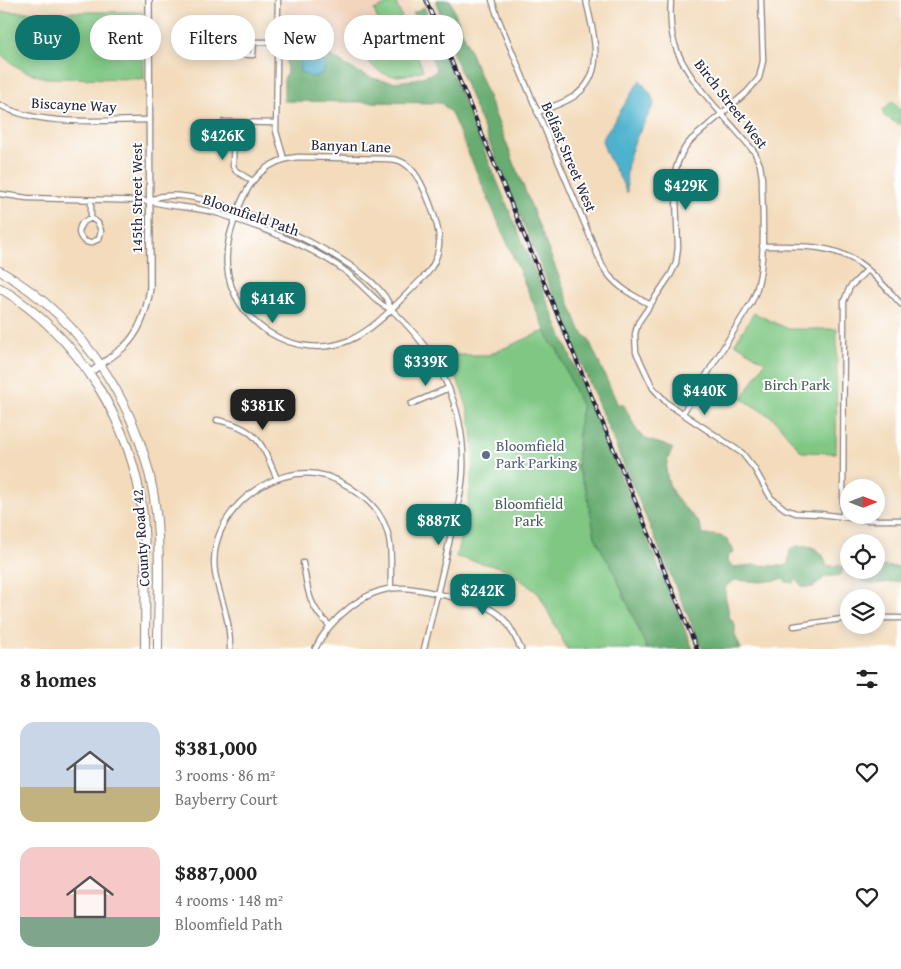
<!DOCTYPE html>
<meta charset="utf-8">
<style>
body{margin:0;font-family:"Gentium Book Plus",serif;background:#f6f6f6;color:#222;height:100vh;display:flex;flex-direction:column;font-size:19px;white-space:nowrap}
*{box-sizing:border-box;margin:0}
p{font-size:16px;color:#767676}
.icon{flex:none;width:28px;height:28px;fill:none;stroke:currentColor;stroke-width:2;stroke-linecap:round;stroke-linejoin:round}
.map{position:relative;height:649px;overflow:hidden}
.sheet{display:flex;flex-direction:column;background:#fff;flex:1}
.sheet>*{flex:none}
.banner{position:absolute;left:15px;top:15px;width:500px;height:45px;display:flex;gap:10px}
.needle{width:32px;rotate:90deg}
.fabs{position:absolute;left:840px;top:479px;display:grid;gap:10px}
.fabs a{display:grid;place-items:center;width:45px;height:45px;border-radius:50%;background:#fff;box-shadow:0 2px 12px #0003;font-size:25px}
.price{position:absolute;translate:-50% -42px;padding:0 11px;border-radius:10px;background:#0f766e;color:#fff;font-size:16px;line-height:32px;filter:drop-shadow(0 1px 2px #0008)}
.price::after{content:'';position:absolute;left:50%;top:30px;width:15px;height:11px;margin-left:-8px;background:inherit;clip-path:polygon(0 0,100% 0,50% 100%)}
.price.current{background:#222;color:#fff}
ul{padding:0;list-style:none}
li{display:flex;align-items:center;gap:15px;height:125px;padding:0 20px}
li span{display:grid;place-items:center;flex:none;width:140px;height:100px;border-radius:15px;color:#555}
li>.icon{margin-inline-start:auto}
span .icon{width:60px;height:60px;fill:#fffc;stroke-width:1}
li b{font-size:21px}
h2{display:flex;justify-content:space-between;align-items:center;height:60px;padding:0 20px;font-size:21px}
.tag{padding:0 18px;border-radius:22px;background:#fff;box-shadow:0 2px 12px #0003;font-size:18px;line-height:45px}
.tag.current{background:#0f766e;color:#fff}
.map>svg:first-child{display:block}
.built{fill:#f3d4bf}
.green{fill:#7fc783;stroke:#50745f}
.forest{fill:#67ac71;stroke:#446756}
.water{fill:#4eb2cd;stroke:#386a84}
.lines{fill:none;stroke-linecap:round;stroke-linejoin:round}
.minor-casing{stroke:#8a7e7b;stroke-width:7}
.tertiary-casing{stroke:#8a7e7b;stroke-width:8}
.trunk-casing{stroke:#8a7e7b;stroke-width:10}
.minor{stroke:#fff;stroke-width:4.5}
.tertiary{stroke:#fff;stroke-width:5.5}
.trunk{stroke:#fff;stroke-width:8}
.rail-casing{stroke:#22223b;stroke-width:4}
.rail{stroke:#fff;stroke-width:2;stroke-dasharray:5.5;stroke-linecap:butt}
.service-dot{fill:#5c6f8a;stroke:#fff;stroke-width:2}
.labels{text-anchor:middle;stroke-width:4;stroke-linejoin:round;paint-order:stroke}
.street-label{font-size:15px;fill:#22223b;stroke:#fff}
.park-label{font-size:15px;fill:#435c54;stroke:#fff}
.service-label{font-size:15px;fill:#4e5e75;stroke:#fff;text-anchor:start}
</style>
<div class="map">
<svg width="901" height="649" viewBox="0 0 901 649">
<rect width="100%" height="100%" fill="#fff"/>
<filter id="ink" filterUnits="userSpaceOnUse"><feTurbulence type="fractalNoise" baseFrequency=".02" numOctaves="2"/><feDisplacementMap in="SourceGraphic" scale="10" xChannelSelector="R" yChannelSelector="G"/><feConvolveMatrix kernelMatrix="1 2 1 2 8 2 1 2 1" color-interpolation-filters="sRGB"/></filter>
<filter id="wash" filterUnits="userSpaceOnUse"><feTurbulence type="fractalNoise" baseFrequency=".0096" numOctaves="4" result="noise"/><feDisplacementMap in="SourceGraphic" scale="20" xChannelSelector="R" yChannelSelector="G"/><feGaussianBlur stdDeviation="1.12" result="paint"/><feColorMatrix in="noise" values="0 0 0 0 0 0 0 0 0 0 0 0 0 0 0 0 0 1.4 0 .05"/><feComposite in="paint" operator="in"/></filter>
<g filter="url(#wash)">
<rect width="100%" height="100%" fill="#f3dbbb"/>
<path class="built" d="M 284,0 L 406,0 L 435,71 L 414,79 L 398,80 L 385,80 L 366,74 L 313,43 L 284,31 Z"/>
<path class="green" d="M 395,1 L 405,25 L 377,37 L 377,40 L 364,41 L 364,32 L 378,32 L 391,25 L 390,23 L 381,28 L 374,10 Z
M 0,12 L 143,12 L 144,79 L 47,78 C 28,74 14,67 0,53 Z
M 400,31 L 405,31 L 411,39 L 423,70 C 395,81 374,78 362,49 Z
M 892,101 L 901,110 L 901,125 L 884,116 L 883,110 Z
M 754,313 L 788,329 L 837,329 L 836,453 L 802,452 L 773,418 L 742,399 L 765,362 L 735,343 Z
M 549,329 L 600,450 L 574,461 L 653,649 L 567,649 L 539,594 L 507,569 L 456,557 C 474,480 488,428 444,355 L 488,355 Z"/>
<path class="forest" d="M 436,0 L 450,0 L 580,330 L 588,338 L 618,405 L 622,403 C 629,411 634,431 643,437 C 652,443 664,443 673,449 C 661,465 667,486 678,500 C 688,514 699,516 703,535 C 720,535 727,534 734,552 L 728,556 L 727,560 L 733,567 L 754,565 L 785,566 L 788,565 L 790,549 C 799,543 815,545 822,554 C 824,557 826,562 827,566 L 839,565 L 843,568 L 841,575 L 825,577 L 814,587 L 803,587 L 796,579 L 794,583 L 786,582 L 784,579 L 761,582 L 735,580 L 726,586 C 723,598 730,608 728,615 L 735,625 L 735,635 L 741,649 L 702,649 L 622,461 L 473,103 L 448,41 Z
M 424,7 L 693,649 L 647,649 L 611,565 L 606,559 L 595,537 L 586,489 L 577,467 L 579,422 L 582,408 L 557,349 L 551,344 L 451,113 L 441,103 L 284,101 L 284,80 L 287,72 L 284,37 L 291,34 C 347,57 370,102 437,71 L 413,13 Z
M 876,566 L 901,567 L 901,581 L 873,584 L 862,581 L 859,570 L 876,570 Z"/>
<path class="water" d="M 300,47 L 324,63 L 325,67 L 322,74 L 312,77 L 302,74 L 300,71 L 299,48 Z
M 640,80 L 651,95 L 654,104 C 644,124 629,146 627,170 C 626,177 627,186 627,193 C 620,175 606,158 602,140 Z"/>
</g>
<g filter="url(#ink)">
<g class="lines">
<g class="minor-casing">
<path id="minor" d="M 278,0 L 276,131 L 284,159
M 492,0 L 498,18 L 602,265 C 613,285 630,294 649,304
M 671,0 C 670,14 670,28 674,42 C 685,81 731,121 755,153 L 760,165 L 762,178 C 762,214 768,272 751,303 L 683,413
M 761,0 L 763,61 L 759,78 L 747,92 L 691,140 C 682,149 678,160 675,172 L 678,247 L 676,263 L 671,274 L 638,323 L 635,334 L 636,352 L 653,388 L 668,404 L 742,453 L 754,468 L 771,498 L 785,509 L 796,513 L 820,514 L 868,520 L 901,520
M 254,42 L 253,55 L 233,54 L 233,44 L 234,42 L 277,42
M 0,105 C 38,127 105,120 150,120
M 537,112 C 549,108 562,104 573,97 C 608,75 593,33 586,0
M 224,122 L 276,123
M 234,123 L 233,166 L 236,171 L 252,181
M 298,157 L 388,159 C 396,159 403,161 409,167 C 423,179 441,227 439,245 C 438,257 433,267 425,276 C 402,297 379,327 350,340 C 297,363 232,324 227,266 C 225,245 232,227 239,207 C 250,179 266,160 298,157 Z
M 0,194 L 27,198 L 150,201 C 172,208 197,206 220,214 C 262,228 307,244 344,270 C 357,280 368,292 380,303 C 384,307 389,307 393,311 C 439,354 466,408 463,472 C 462,494 455,517 450,538 C 442,575 433,612 424,649
M 91,200 L 91,218 L 82,223 C 76,232 80,241 90,243 L 99,239 L 101,231 L 98,223 L 91,218
M 150,201 C 154,199 159,196 164,196 C 177,194 192,197 205,200 C 248,210 379,265 391,309
M 762,246 C 795,246 830,243 859,263 C 875,274 888,290 901,304
M 411,404 L 449,388
M 217,420 C 258,428 262,444 277,479
M 843,517 L 844,301 L 850,287 L 867,270
M 303,563 C 308,591 308,606 330,626
M 876,618 L 901,618
M 794,626 L 849,618
M 230,649 C 230,638 229,626 226,615 C 220,589 210,572 216,545 C 226,502 273,468 317,474 C 331,476 346,484 358,493 C 368,500 377,509 383,521 C 394,542 390,565 391,588
M 315,649 C 329,620 365,588 399,588 C 415,587 432,593 448,596 C 465,600 484,603 498,614 C 510,623 515,637 521,649"/>
</g>
<g class="tertiary-casing">
<path id="tertiary" d="M 90,373 C 101,364 113,356 124,347 C 140,332 147,310 150,288 L 149,0"/>
</g>
<g class="trunk-casing">
<path id="trunk" d="M 0,271 C 86,320 145,415 156,512 C 161,557 158,604 158,649
M 0,288 C 79,336 133,424 143,516 C 147,560 145,605 145,649"/>
</g>
<use href="#minor" class="minor"/>
<use href="#tertiary" class="tertiary"/>
<use href="#trunk" class="trunk"/>
<g class="rail-casing">
<path id="rail" d="M 426,0 L 697,649"/>
</g>
<use href="#rail" class="rail"/>
</g>
</g>
<circle class="service-dot" cx="486" cy="455" r="5"/>
<g class="labels">
<g class="street-label">
<text transform="translate(731 104) rotate(52)" y="5">Birch Street West</text>
<text transform="translate(74 105) rotate(3)" y="5">Biscayne Way</text>
<text transform="translate(351 146) rotate(2)" y="5">Banyan Lane</text>
<text transform="translate(569 157) rotate(67)" y="5">Belfast Street West</text>
<text transform="translate(137 198) rotate(-90)" y="5">145th Street West</text>
<text transform="translate(251 215) rotate(19)" y="5">Bloomfield Path</text>
<text transform="translate(141 538) rotate(-94)" y="5">County Road 42</text>
</g>
<g class="park-label">
<text x="797" y="390">Birch Park</text>
<text x="529" y="509">Bloomfield<tspan x="529" dy="17">Park</tspan></text>
</g>
<g class="service-label">
<text x="496" y="451">Bloomfield<tspan x="496" dy="17">Park Parking</tspan></text>
</g>
</g>
</svg>
<div class="fabs">
<a><svg class="needle" viewBox="-14 -14 28 28"><path d="M0-13l5 13h-10z" fill="#e53935"/><path d="M0 13l5-13h-10z" fill="#767676"/></svg></a>
<a><svg class="icon" aria-label="locate" viewBox="0 0 24 24"><circle cx="12" cy="12" r="6"/><path d="M12 2v4M12 18v4M2 12h4M18 12h4"/></svg></a>
<a><svg class="icon" aria-label="layers" viewBox="0 0 24 24"><path d="M12 4l9 5-9 5-9-5zM3 14l9 5 9-5"/></svg></a>
</div>
<b class="price" style="left:223px;top:161px">$426K</b>
<b class="price" style="left:686px;top:211px">$429K</b>
<b class="price" style="left:273px;top:324px">$414K</b>
<b class="price" style="left:426px;top:387px">$339K</b>
<b class="price" style="left:705px;top:416px">$440K</b>
<b class="price current" style="left:263px;top:431px">$381K</b>
<b class="price" style="left:439px;top:546px">$887K</b>
<b class="price" style="left:483px;top:616px">$242K</b>
<div class="banner">
<a class="tag current">Buy</a>
<a class="tag">Rent</a>
<a class="tag">Filters</a>
<a class="tag">New</a>
<a class="tag">Apartment</a>
</div>
</div>
<section class="sheet">
<h2>8 homes<svg class="icon" aria-label="filters" viewBox="0 0 24 24"><path d="M4 7h16M4 17h16"/><circle cx="9" cy="7" r="2"/><circle cx="15" cy="17" r="2"/></svg></h2>
<ul>
<li><span style="background:linear-gradient(#c9d6e8 65%,#c2b280 0)"><svg class="icon" aria-label="home" viewBox="0 0 24 24"><path d="M3 11l9-7 9 7M6 9v11h12V9"/></svg></span><div><b>$381,000</b><p>3 rooms · 86 m²</p><p>Bayberry Court</p></div><svg class="icon" aria-label="heart" viewBox="0 0 24 24"><path d="M12 20l-8-8c-3-5 5-10 8-4 3-6 11-1 8 4z"/></svg></li>
<li><span style="background:linear-gradient(#f6c9c9 70%,#7fa58c 0)"><svg class="icon" aria-label="home" viewBox="0 0 24 24"><path d="M3 11l9-7 9 7M6 9v11h12V9"/></svg></span><div><b>$887,000</b><p>4 rooms · 148 m²</p><p>Bloomfield Path</p></div><svg class="icon" aria-label="heart" viewBox="0 0 24 24"><path d="M12 20l-8-8c-3-5 5-10 8-4 3-6 11-1 8 4z"/></svg></li>
</ul>
</section>
